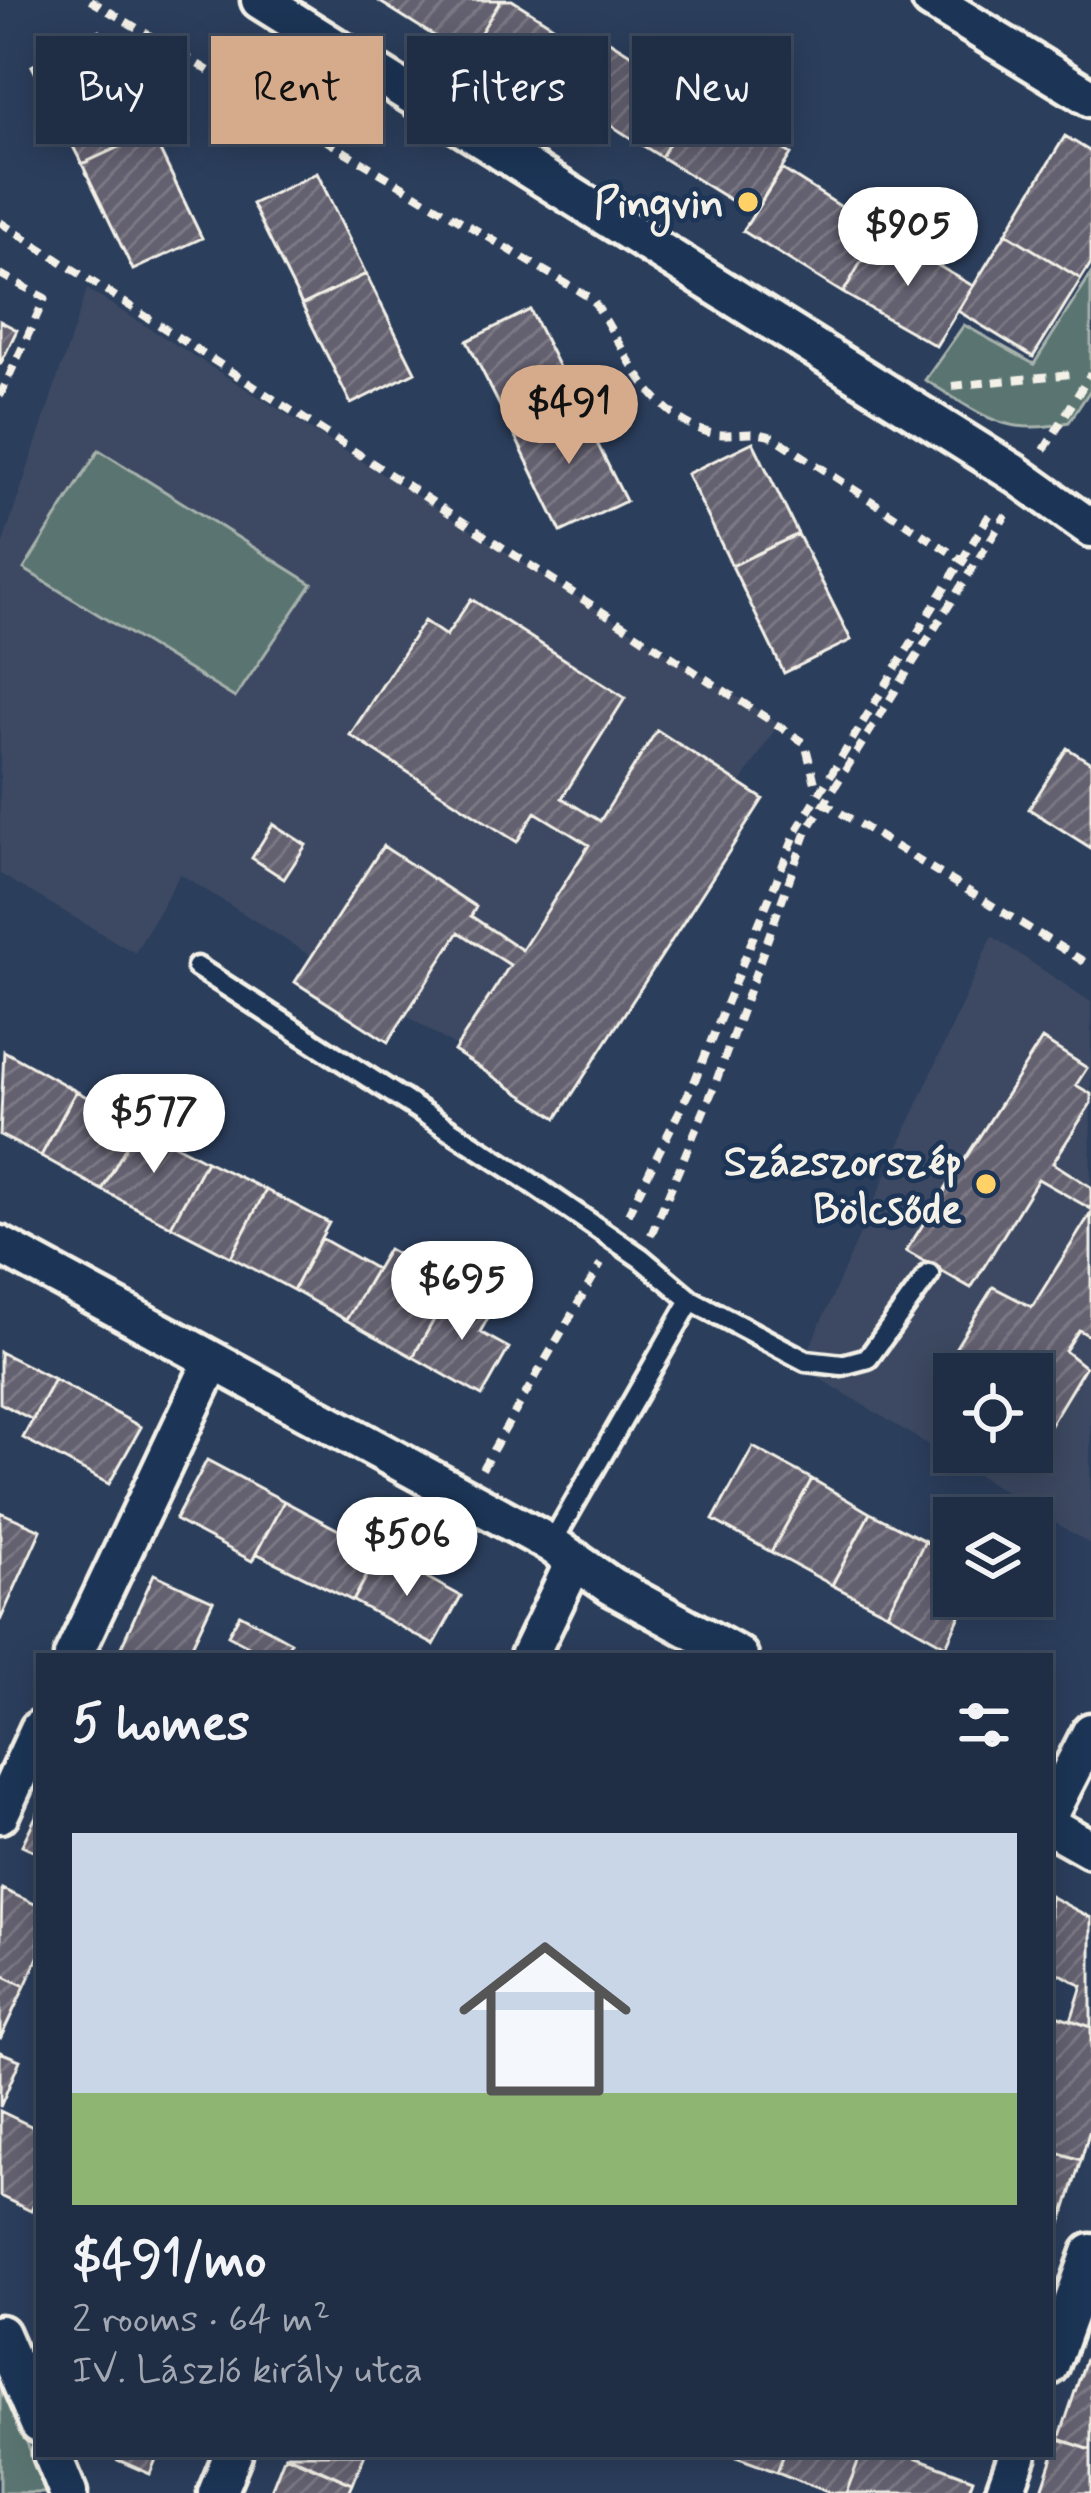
<!DOCTYPE html>
<meta charset="utf-8">
<style>
body{margin:0;font-family:Mynerve,sans-serif;background:#28364c;color:#f1f3f6;height:100vh;display:flex;flex-direction:column;font-size:45px;white-space:nowrap}
*{box-sizing:border-box;margin:0}
p{font-size:39px;color:#a2a8b3}
.icon{flex:none;width:66px;height:66px;fill:none;stroke:currentColor;stroke-width:2;stroke-linecap:round;stroke-linejoin:round}
.map{position:relative;flex:1;overflow:hidden}
.details{position:absolute;left:36px;top:1653px;width:1017px;height:804px;display:flex;flex-direction:column;background:#202e45;border-radius:0px;box-shadow:0 6px 30px #0003,0 0 0 3px #3d4a5e}
.details>*{flex:none}
.hud{position:absolute;left:36px;top:36px;width:1020px;height:108px;display:flex;gap:24px}
.buttons{position:absolute;left:933px;top:1353px;display:grid;gap:24px}
.buttons a{display:grid;place-items:center;width:120px;height:120px;border-radius:0px;background:#202e45;box-shadow:0 6px 30px #0003,0 0 0 3px #3d4a5e;font-size:60px}
.price{position:absolute;translate:-50% -102px;padding:0 27px;border-radius:42px;background:#fff;color:#222;font-size:39px;line-height:78px;filter:drop-shadow(0 3px 6px #0008)}
.price::after{content:'';position:absolute;left:50%;top:72px;width:36px;height:27px;margin-left:-18px;background:inherit;clip-path:polygon(0 0,100% 0,50% 100%)}
.price.current{background:#d6ab8b;color:#111}
ul{padding:0;list-style:none}
li{display:grid;align-content:center;gap:24px;height:636px;padding:0 36px}
li+li{border-top:3px solid #3d4a5e}
li span{display:grid;place-items:center;height:372px;border-radius:0px;color:#555}
li>.icon{margin-inline-start:auto}
span .icon{width:216px;height:216px;fill:#fffc;stroke-width:1}
li b{font-size:51px}
h2{display:flex;justify-content:space-between;align-items:center;height:144px;padding:0 36px;font-size:51px}
.chip{padding:0 42px;border-radius:0px;background:#202e45;box-shadow:0 6px 30px #0003,0 0 0 3px #3d4a5e;font-size:42px;line-height:108px}
.chip.current{background:#d6ab8b;color:#111}
.map>svg:first-child{display:block}
.built{fill:#3c4862;fill-rule:evenodd}
.grass{fill:#5a7471;stroke:#a7b2ac;stroke-width:3}
.building{fill:url(#building-hatch);stroke:#f4f1e8;stroke-width:3}
.lines{fill:none;stroke-linecap:round;stroke-linejoin:round}
.service-casing{stroke:#f4f1e8;stroke-width:27}
.minor-casing{stroke:#f4f1e8;stroke-width:45}
.path{stroke:#f4f1e8;stroke-width:8;stroke-dasharray:12 9;stroke-linecap:butt}
.service{stroke:#1d3557;stroke-width:18}
.minor{stroke:#1d3557;stroke-width:36}
.poi-dot{fill:#ffd166;stroke:#1d3557;stroke-width:4.5}
.labels{text-anchor:middle;stroke-width:9;stroke-linejoin:round;paint-order:stroke}
.poi-label{font-size:42px;font-weight:bold;fill:#f4f1e8;stroke:#1d3557;text-anchor:end}
</style>
<div class="map">
<svg width="1091" height="2493" viewBox="0 0 1091 2493">
<defs>
<pattern id="building-hatch" width="6" height="6" patternUnits="userSpaceOnUse" patternTransform="scale(3)"><rect width="6" height="6" fill="#646170"/><path d="M-1 1l2-2M0 6l6-6M5 7l2-2" fill="none" stroke="#7b7884"/></pattern>
</defs>
<rect width="100%" height="100%" fill="#2b3e5c"/>
<filter id="ink" filterUnits="userSpaceOnUse"><feTurbulence type="fractalNoise" baseFrequency=".00833" numOctaves="2"/><feDisplacementMap in="SourceGraphic" scale="24" xChannelSelector="R" yChannelSelector="G"/><feConvolveMatrix kernelMatrix="1 2 1 2 8 2 1 2 1" color-interpolation-filters="sRGB"/></filter>
<g filter="url(#ink)">
<path class="built" d="M 87,289 L 779,723 L 541,1100 L 180,874 L 135,953 L 0,874 L 0,552 Z
M 992,936 L 1091,1002 L 1090,1544 L 801,1367 ZM 954,1374 L 1032,1374 L 1032,1452 L 954,1452 Z"/>
<path class="grass" d="M 1091,274 L 1091,389 L 1069,422 C 1004,439 979,412 925,380 L 964,325 L 1034,364 Z
M 99,450 L 312,584 L 235,698 L 24,569 Z
M 0,2379 L 48,2493 L 0,2493 Z"/>
<path class="building" d="M 377,0 L 501,0 L 466,56 Z
M 501,0 L 512,0 L 597,54 L 559,114 L 466,56 Z
M 99,30 L 151,132 L 82,164 L 32,66 Z
M 606,39 L 698,96 L 661,157 L 569,99 Z
M 698,96 L 791,154 L 753,214 L 661,157 Z
M 151,132 L 202,238 L 133,270 L 82,164 Z
M 1065,136 L 1091,152 L 1091,263 L 1081,279 L 1006,233 Z
M 782,169 L 879,231 L 843,293 L 743,231 Z
M 317,173 L 366,274 L 302,305 L 252,204 Z
M 879,231 L 973,286 L 936,346 L 843,293 Z
M 1006,233 L 1081,279 L 1033,357 L 958,311 Z
M 366,274 L 415,372 L 351,404 L 302,305 Z
M 530,310 L 576,401 L 513,432 L 467,341 Z
M 0,321 L 17,330 L 0,365 Z
M 576,401 L 626,501 L 561,532 L 513,432 Z
M 753,442 L 798,534 L 732,566 L 687,474 Z
M 798,534 L 851,640 L 784,673 L 732,566 Z
M 471,599 L 625,698 L 562,798 L 600,821 L 657,730 L 763,799 L 557,1118 L 454,1051 L 510,965 L 459,932 L 388,1042 L 295,982 L 383,846 L 476,907 L 471,916 L 522,950 L 589,845 L 535,812 L 517,842 L 350,735 L 424,621 L 446,636 Z
M 1067,748 L 1091,763 L 1091,848 L 1029,809 Z
M 273,824 L 306,845 L 284,879 L 252,858 Z
M 1042,1039 L 1087,1068 L 1076,1085 L 1091,1094 L 1091,1103 L 1053,1163 L 1091,1187 L 1091,1209 L 1038,1179 L 971,1288 L 906,1251 Z
M 4,1051 L 76,1091 L 41,1156 L 0,1135 Z
M 76,1091 L 138,1125 L 102,1190 L 41,1156 Z
M 138,1125 L 206,1161 L 171,1226 L 102,1190 Z
M 206,1161 L 266,1190 L 231,1257 L 171,1226 Z
M 266,1190 L 329,1223 L 293,1290 L 231,1257 Z
M 1091,1213 L 1091,1337 L 1079,1330 L 1065,1351 L 1085,1367 L 1050,1425 L 1032,1415 L 1032,1374 L 961,1374 L 945,1365 L 993,1287 L 1032,1307 Z
M 321,1238 L 376,1269 L 346,1320 L 293,1290 Z
M 388,1249 L 453,1286 L 413,1357 L 346,1320 Z
M 453,1286 L 493,1309 L 480,1332 L 509,1348 L 482,1396 L 413,1357 Z
M 0,1352 L 54,1379 L 33,1420 L 0,1403 Z
M 54,1379 L 141,1427 L 109,1484 L 23,1438 Z
M 753,1447 L 812,1479 L 771,1552 L 713,1520 Z
M 207,1460 L 284,1501 L 252,1561 L 175,1520 Z
M 812,1479 L 870,1513 L 832,1585 L 771,1552 Z
M 284,1501 L 380,1552 L 353,1601 L 256,1553 Z
M 0,1512 L 41,1530 L 0,1621 Z
M 870,1513 L 925,1541 L 887,1613 L 832,1585 Z
M 925,1541 L 954,1557 L 954,1596 L 969,1596 L 946,1646 L 887,1613 Z
M 380,1552 L 461,1596 L 434,1645 L 353,1601 Z
M 154,1574 L 213,1601 L 187,1656 L 142,1656 L 121,1647 Z
M 240,1614 L 291,1642 L 283,1656 L 267,1656 L 228,1635 Z
M 39,1810 L 39,1853 L 22,1845 Z
M 2,1889 L 39,1906 L 39,1955 L 25,1986 L 0,1974 Z
M 1050,1896 L 1091,1918 L 1091,2027 L 1071,2020 L 1082,1986 L 1055,1971 L 1050,1984 Z
M 0,1974 L 25,1986 L 0,2039 Z
M 1056,2015 L 1091,2027 L 1091,2126 L 1081,2160 L 1050,2150 L 1050,2034 Z
M 0,2052 L 20,2060 L 0,2107 Z
M 0,2111 L 39,2130 L 39,2194 L 31,2211 L 0,2196 Z
M 1050,2150 L 1081,2160 L 1059,2230 L 1050,2227 Z
M 1086,2359 L 1091,2361 L 1091,2450 L 1059,2439 Z
M 1059,2439 L 1091,2450 L 1091,2493 L 1041,2493 Z
M 104,2454 L 158,2454 L 150,2474 Z
M 286,2454 L 365,2454 L 353,2484 Z
M 728,2454 L 784,2454 L 777,2472 Z
M 784,2454 L 861,2454 L 846,2493 L 830,2493 L 777,2472 Z
M 861,2454 L 907,2454 L 973,2479 L 968,2493 L 846,2493 Z
M 285,2455 L 353,2484 L 349,2493 L 270,2493 Z"/>
<g class="lines">
<g class="service-casing">
<path id="service" d="M 197,967 L 517,1173 L 641,1258 L 691,1300 L 806,1361 L 842,1365 L 868,1358 L 929,1274
M 551,1544 L 691,1300"/>
</g>
<g class="minor-casing">
<path id="minor" d="M 260,0 L 1014,473 L 1091,528
M 931,0 L 1091,98
M 0,1245 L 551,1544 L 611,1586 L 739,1656
M 73,1656 L 212,1362
M 529,1656 L 575,1560
M 1050,1812 L 1091,1732
M 0,1814 L 39,1729
M 1050,1826 L 1091,1849
M 0,2334 L 39,2424
M 1050,2366 L 1091,2253
M 52,2454 L 68,2493
M 217,2493 L 233,2454
M 1004,2493 L 1018,2454"/>
</g>
<path class="path" d="M 90,0 L 592,299 C 626,348 644,409 704,431 C 729,440 753,427 777,439 L 974,568
M 0,222 L 805,743 L 817,791
M 0,274 L 45,298 L 0,396
M 952,386 L 1071,374
M 1044,450 L 1091,373
M 823,802 L 1091,966
M 628,1214 L 695,1080 L 797,830 L 990,514
M 651,1235 L 714,1087 L 807,831 L 1006,515
M 482,1469 L 601,1264"/>
<use href="#service" class="service"/>
<use href="#minor" class="minor"/>
</g>
</g>
<g class="poi-dot">
<circle cx="748" cy="202" r="12"/>
<circle cx="986" cy="1184" r="12"/>
</g>
<g class="labels">
<g class="poi-label">
<text x="724" y="217">Pingvin</text>
<text x="962" y="1175">Százszorszép<tspan x="962" dy="48">Bölcsőde</tspan></text>
</g>
</g>
</svg>
<div class="buttons">
<a><svg class="icon" aria-label="locate" viewBox="0 0 24 24"><circle cx="12" cy="12" r="6"/><path d="M12 2v4M12 18v4M2 12h4M18 12h4"/></svg></a>
<a><svg class="icon" aria-label="layers" viewBox="0 0 24 24"><path d="M12 4l9 5-9 5-9-5zM3 14l9 5 9-5"/></svg></a>
</div>
<b class="price" style="left:908px;top:289px">$905</b>
<b class="price current" style="left:569px;top:467px">$491</b>
<b class="price" style="left:154px;top:1176px">$577</b>
<b class="price" style="left:462px;top:1343px">$695</b>
<b class="price" style="left:407px;top:1599px">$506</b>
<div class="hud">
<a class="chip">Buy</a>
<a class="chip current">Rent</a>
<a class="chip">Filters</a>
<a class="chip">New</a>
</div>
<section class="details">
<h2>5 homes<svg class="icon" aria-label="filters" viewBox="0 0 24 24"><path d="M4 7h16M4 17h16"/><circle cx="9" cy="7" r="2"/><circle cx="15" cy="17" r="2"/></svg></h2>
<ul>
<li><span style="background:linear-gradient(#c9d6e8 70%,#8fb573 0)"><svg class="icon" aria-label="home" viewBox="0 0 24 24"><path d="M3 11l9-7 9 7M6 9v11h12V9"/></svg></span><div><b>$491/mo</b><p>2 rooms · 64 m²</p><p>IV. László király utca</p></div></li>
</ul>
</section>
</div>
